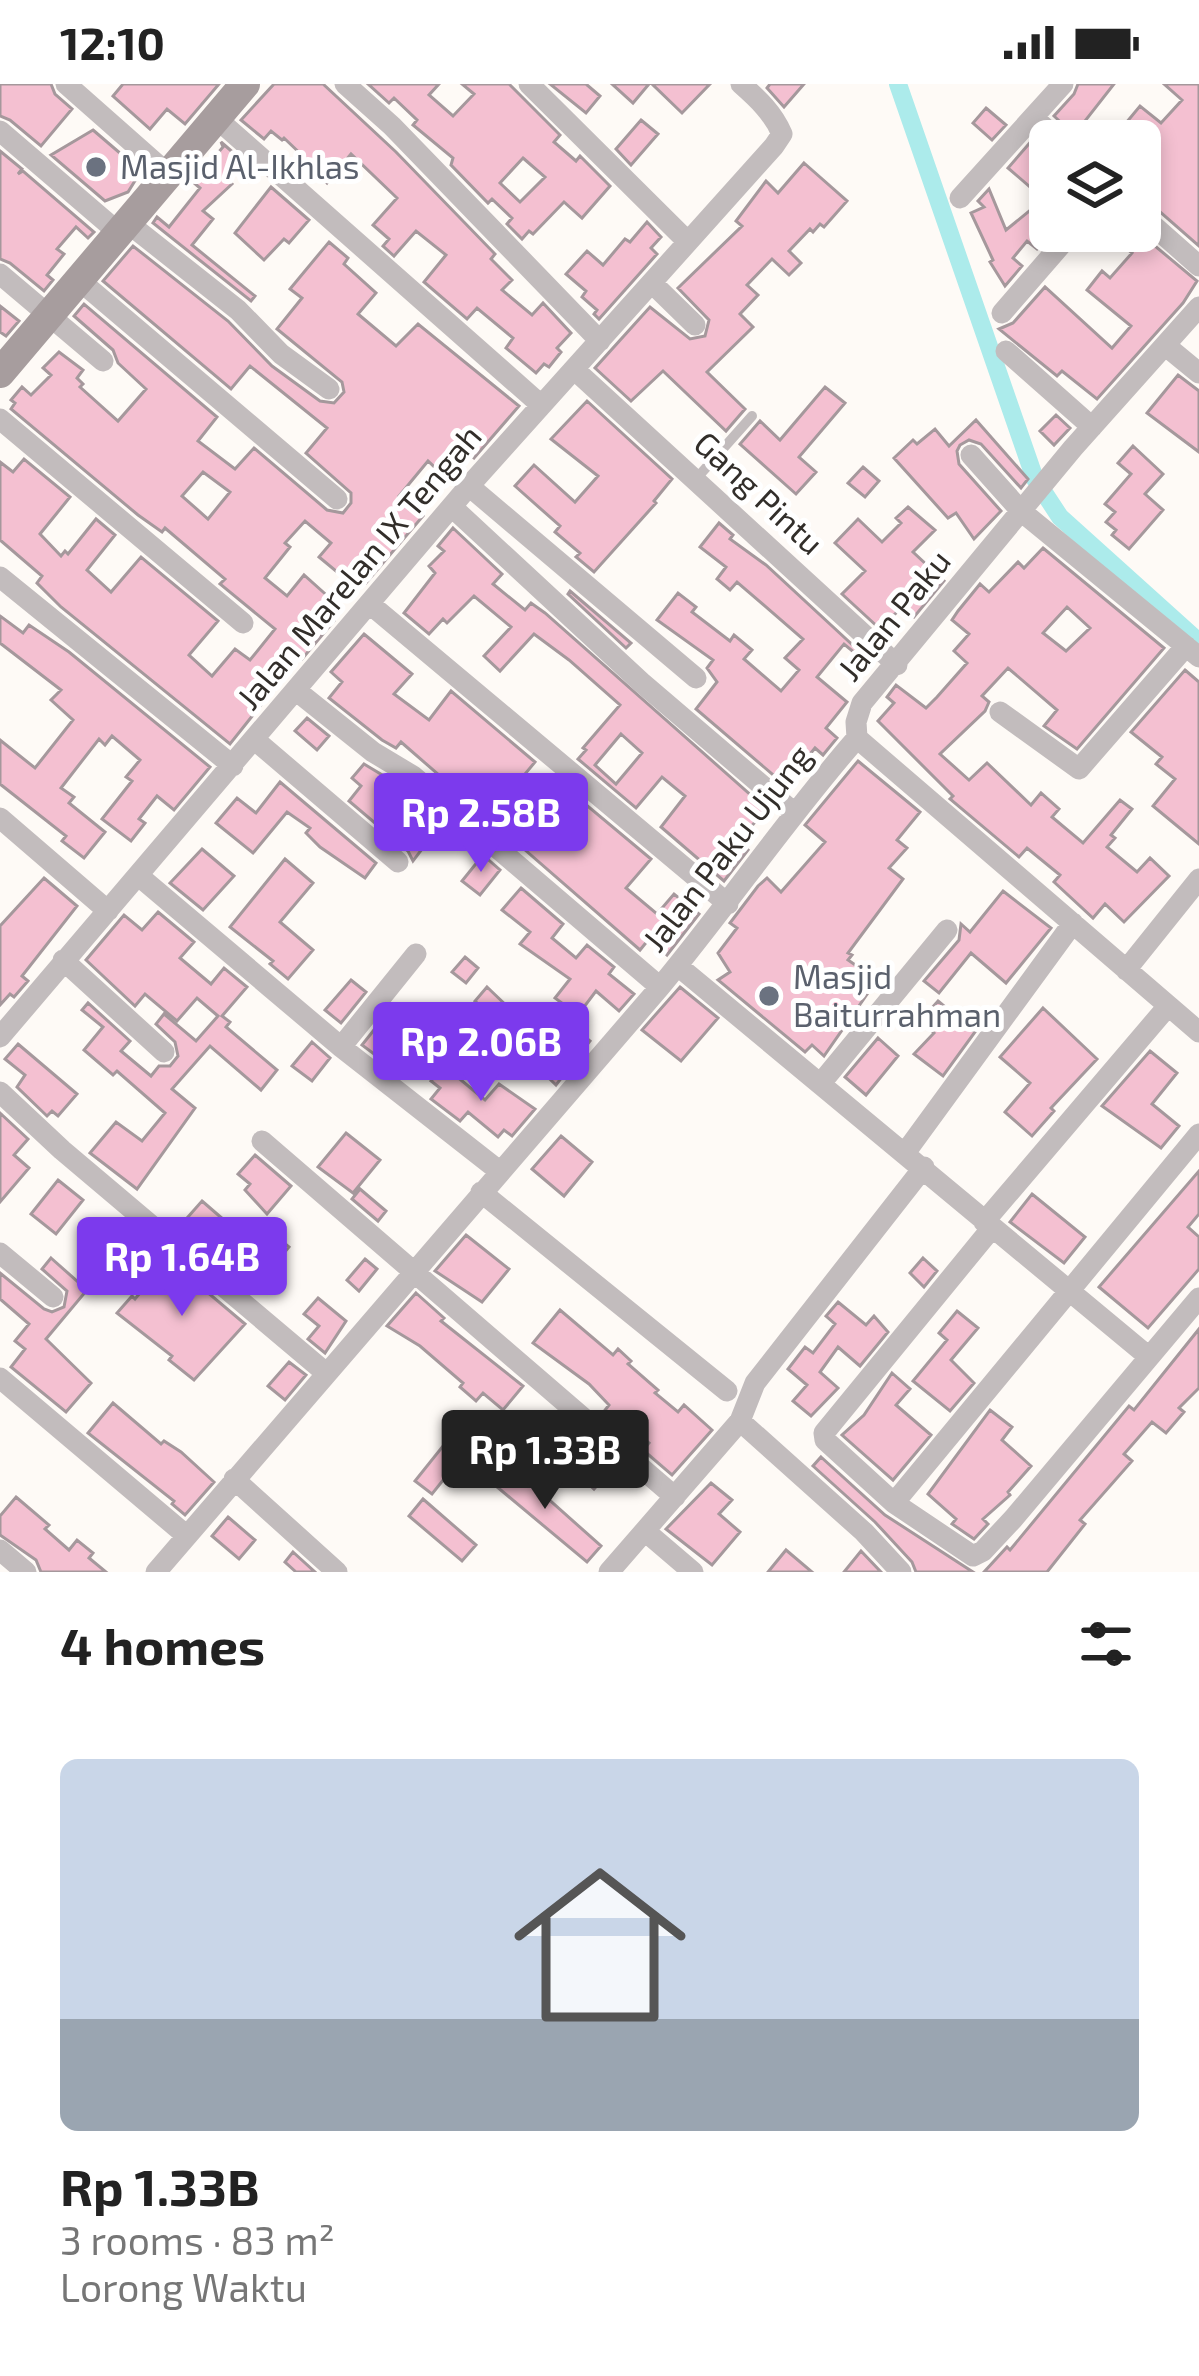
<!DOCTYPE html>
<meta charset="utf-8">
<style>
body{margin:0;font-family:"Exo 2",sans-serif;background:#f2f2f2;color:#222;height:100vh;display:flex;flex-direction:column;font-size:45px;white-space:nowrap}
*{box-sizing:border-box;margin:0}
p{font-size:39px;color:#767676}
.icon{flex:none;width:66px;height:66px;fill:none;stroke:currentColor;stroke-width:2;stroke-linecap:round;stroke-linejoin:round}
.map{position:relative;height:1488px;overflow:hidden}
.side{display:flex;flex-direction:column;background:#fff;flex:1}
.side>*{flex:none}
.tools{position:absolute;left:1029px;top:36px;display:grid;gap:24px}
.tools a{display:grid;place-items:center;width:132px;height:132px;border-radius:18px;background:#fff;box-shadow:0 6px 18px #0003;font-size:60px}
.price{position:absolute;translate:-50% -102px;padding:0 27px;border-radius:12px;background:#7c3aed;color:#fff;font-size:39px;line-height:78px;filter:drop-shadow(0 3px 6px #0008)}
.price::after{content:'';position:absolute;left:50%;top:72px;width:36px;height:27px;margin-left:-18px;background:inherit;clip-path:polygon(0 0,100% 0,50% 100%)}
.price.selected{background:#222;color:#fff}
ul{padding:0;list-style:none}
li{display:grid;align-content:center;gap:24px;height:636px;padding:0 60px}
li span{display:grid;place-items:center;height:372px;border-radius:18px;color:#555}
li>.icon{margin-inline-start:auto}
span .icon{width:216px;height:216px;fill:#fffc;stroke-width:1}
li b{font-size:51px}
h2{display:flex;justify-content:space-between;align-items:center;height:144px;padding:0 60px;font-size:51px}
.status{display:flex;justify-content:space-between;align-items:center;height:84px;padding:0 60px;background:#fff;direction:ltr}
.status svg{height:33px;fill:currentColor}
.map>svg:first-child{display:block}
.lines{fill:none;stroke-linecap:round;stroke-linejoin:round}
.canal{stroke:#acebeb;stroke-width:18}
.building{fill:#f4c0d1;stroke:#a5989c;stroke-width:3;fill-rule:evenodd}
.lane{stroke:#c2bcbd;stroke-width:10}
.street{stroke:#c2bcbd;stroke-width:21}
.secondary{stroke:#a79d9e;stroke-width:30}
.worship-dot{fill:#6b7280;stroke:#fff;stroke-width:4.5}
.labels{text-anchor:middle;stroke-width:10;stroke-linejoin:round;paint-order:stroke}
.worship-label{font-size:33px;fill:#5b616d;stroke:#fff;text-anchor:start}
.street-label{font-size:33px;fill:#322e2a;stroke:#fff}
</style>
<div class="status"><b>12:10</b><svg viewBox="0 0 49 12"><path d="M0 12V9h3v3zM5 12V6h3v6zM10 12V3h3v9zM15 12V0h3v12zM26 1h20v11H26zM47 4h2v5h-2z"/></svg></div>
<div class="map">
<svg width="1199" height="1488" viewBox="0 0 1199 1488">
<rect width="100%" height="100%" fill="#fefaf6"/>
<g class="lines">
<path class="canal" d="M 898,0 L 1035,395 L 1060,433 L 1199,558"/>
</g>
<path class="building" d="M 0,0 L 51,0 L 55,10 L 72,25 L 41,62 L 10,36 L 0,32 Z
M 123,0 L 219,0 L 185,40 L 167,25 L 150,45 L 113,12 Z
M 274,0 L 323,0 L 396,68 L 495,170 L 491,175 L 512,196 L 502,206 L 532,231 L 543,219 L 571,249 L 557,264 L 561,268 L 549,283 L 544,280 L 536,289 L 506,264 L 513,254 L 477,224 L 467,235 L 424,198 L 446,171 L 416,147 L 394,172 L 383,162 L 389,155 L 373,141 L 397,114 L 351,70 L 327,99 L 304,79 L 307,76 L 284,54 L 282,56 L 271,47 L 264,55 L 241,36 Z
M 368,0 L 439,0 L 429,11 L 453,32 L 474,10 L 462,0 L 509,0 L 560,51 L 554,58 L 576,77 L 580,72 L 610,102 L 582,134 L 564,118 L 533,150 L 529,147 L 522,155 L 507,140 L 512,134 L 492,115 L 488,119 L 451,81 L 453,74 L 413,41 L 417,36 L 394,14 L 389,19 ZM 523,74 L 545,93 L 520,118 L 500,99 Z
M 550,0 L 586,0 L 600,12 L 586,29 Z
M 612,0 L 649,0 L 633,19 Z
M 652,0 L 710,0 L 682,29 Z
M 770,0 L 804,0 L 784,23 L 767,4 Z
M 1078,0 L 1114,0 L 1081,42 L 1097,57 L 1074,57 L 1070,47 L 1054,32 L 1074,10 Z
M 1164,0 L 1199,0 L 1199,162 L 1150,119 L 1140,115 L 1140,57 L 1111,57 L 1140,22 L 1161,39 L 1182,16 Z
M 986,24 L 1006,41 L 992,56 L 973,39 Z
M 641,36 L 658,50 L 631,81 L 616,65 Z
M 93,46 L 141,87 L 128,108 L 105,117 L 51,71 Z
M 1034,54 L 1050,69 L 1050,147 L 1053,147 L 1037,165 L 1027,157 L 1013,174 L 1022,182 L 1005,202 L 990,178 L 993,176 L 971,129 L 984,123 L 978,117 L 989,105 L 1006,146 L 1044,115 L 1008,84 Z
M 221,58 L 236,71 L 231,77 L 235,80 L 225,92 L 232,100 L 203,127 L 213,135 L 192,161 L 255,212 L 251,217 L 153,139 L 157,133 L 169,143 L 200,104 L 193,98 L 223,63 Z
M 0,67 L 22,85 L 18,90 L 23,87 L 94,148 L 88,154 L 76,143 L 57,165 L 64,170 L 47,191 L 53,196 L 44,207 L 10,179 L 0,175 Z
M 804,79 L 847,117 L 824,143 L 820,140 L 813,148 L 810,145 L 789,167 L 801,179 L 789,191 L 772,175 L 747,201 L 758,211 L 740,230 L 753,243 L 707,288 L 745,325 L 726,347 L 663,287 L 631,317 L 595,284 L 650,223 L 690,255 L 705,252 L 709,236 L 678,204 L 742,142 L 736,137 L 766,97 L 778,109 Z
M 271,103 L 309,136 L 289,159 L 284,155 L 264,176 L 235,149 Z
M 647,138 L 661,153 L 651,164 L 657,170 L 599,235 L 594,230 L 597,226 L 582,213 L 586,207 L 566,190 L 587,167 L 603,181 L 625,155 L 630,158 Z
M 1107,147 L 1137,147 L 1197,197 L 1183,219 L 1097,315 L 1062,287 L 1057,292 L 999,245 L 1013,239 L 1045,203 L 1112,264 L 1131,242 L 1087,206 L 1102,187 L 1110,194 L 1132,169 Z
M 329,158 L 348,174 L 344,180 L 376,209 L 358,230 L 396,262 L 418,240 L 519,322 L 474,374 L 466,368 L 444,392 L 428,377 L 399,412 L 423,432 L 366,499 L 355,490 L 348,497 L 319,473 L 331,459 L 305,437 L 285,459 L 290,463 L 265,494 L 287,512 L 304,491 L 332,516 L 322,527 L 334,537 L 302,575 L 299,573 L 230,660 L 61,523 L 37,499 L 42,492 L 0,456 L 0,378 L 13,388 L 24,375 L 70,413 L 40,450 L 61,472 L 65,467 L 68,470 L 96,435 L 115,451 L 87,486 L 111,508 L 141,473 L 218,537 L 189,571 L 212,592 L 235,565 L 250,576 L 275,545 L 220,500 L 225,495 L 165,444 L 162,448 L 138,431 L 11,325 L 15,319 L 11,316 L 22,303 L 31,311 L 51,291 L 43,284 L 59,268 L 83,286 L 77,294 L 83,300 L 80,303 L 118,337 L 146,305 L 118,279 L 113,266 L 74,232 L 84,220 L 217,333 L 198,357 L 235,385 L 254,364 L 327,426 L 343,429 L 351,419 L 351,409 L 306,369 L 327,344 L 250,282 L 231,305 L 103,197 L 133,162 L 228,237 L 272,282 L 320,317 L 334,319 L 344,308 L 342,298 L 277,245 L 302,214 L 290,205 ZM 203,388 L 230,408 L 208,435 L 182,412 Z
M 0,222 L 19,237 L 6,252 L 0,248 Z
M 1178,291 L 1199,307 L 1199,368 L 1147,329 Z
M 825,303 L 845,319 L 799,373 L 816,388 L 796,410 L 740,360 L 760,337 L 780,356 Z
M 587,317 L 672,395 L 654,417 L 656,419 L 594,488 L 576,473 L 580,469 L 555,448 L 560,442 L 515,402 L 534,381 L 575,418 L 598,392 L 551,355 Z
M 1056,331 L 1070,344 L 1054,361 L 1040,347 Z
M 976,336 L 1028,395 L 1021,404 L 981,360 L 969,356 L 960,361 L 957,367 L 959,380 L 1001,427 L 974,455 L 956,429 L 948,434 L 894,374 L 913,356 L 917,360 L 935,345 L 949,362 Z
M 1133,362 L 1163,390 L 1145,410 L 1163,426 L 1129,465 L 1112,451 L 1116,446 L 1106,438 L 1115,428 L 1105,420 L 1131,390 L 1118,379 Z
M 863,383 L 879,397 L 865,413 L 848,399 Z
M 908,423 L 935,446 L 913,468 L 944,497 L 914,533 L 902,523 L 880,545 L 842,510 L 865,487 L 835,459 L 858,435 L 882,458 L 901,439 L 896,434 Z
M 719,439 L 733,451 L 730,455 L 766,481 L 859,567 L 856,570 L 844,560 L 817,593 L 847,618 L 826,644 L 837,654 L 823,671 L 815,664 L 785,701 L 696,625 L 717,598 L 707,584 L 713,576 L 657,536 L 678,509 L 696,523 L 692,528 L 730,557 L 734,551 L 752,566 L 744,575 L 781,607 L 799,586 L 785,574 L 803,555 L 737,498 L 730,506 L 717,495 L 726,483 L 700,463 Z
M 453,444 L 502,490 L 493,500 L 525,526 L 531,519 L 545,529 L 770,728 L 765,734 L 761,731 L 738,758 L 748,766 L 724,797 L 661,743 L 685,712 L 662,693 L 636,724 L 578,675 L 586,666 L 583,664 L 620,621 L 569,576 L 534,550 L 500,587 L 484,572 L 511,543 L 474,512 L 447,539 L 443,535 L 429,550 L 404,529 L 435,489 L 429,482 L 444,467 L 438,462 ZM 621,650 L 642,669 L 616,700 L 595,681 Z
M 1043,464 L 1164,564 L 1077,665 L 1044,642 L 1057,626 L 1008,584 L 982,612 L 989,618 L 985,627 L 940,670 L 969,696 L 987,679 L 1031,721 L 1041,709 L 1059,725 L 1052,733 L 1083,759 L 1120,716 L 1132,725 L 1111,751 L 1115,754 L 1107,763 L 1137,788 L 1150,774 L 1169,792 L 1124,838 L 1105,820 L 1093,834 L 1054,798 L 1060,791 L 1027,764 L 1019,773 L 950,715 L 953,712 L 878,637 L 894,619 L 887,613 L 896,601 L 926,624 L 937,613 L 967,579 L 954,567 L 969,550 L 952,536 L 958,527 L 980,500 L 989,508 L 1018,478 L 1024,484 ZM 1067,523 L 1090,544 L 1066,567 L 1043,549 Z
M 570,507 L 631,559 L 626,564 L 568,510 Z
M 0,532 L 23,549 L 29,541 L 69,568 L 210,683 L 174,726 L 157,712 L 139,735 L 145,739 L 131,757 L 102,735 L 132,697 L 126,693 L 140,676 L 112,652 L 105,661 L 99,655 L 61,704 L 74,713 L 69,719 L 105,748 L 84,774 L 62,757 L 66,752 L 0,700 L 0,656 L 35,684 L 73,636 L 51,616 L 61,606 L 0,559 Z
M 364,550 L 412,590 L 394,610 L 429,636 L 451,607 L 535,678 L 520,696 L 543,717 L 559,698 L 651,775 L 626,804 L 657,830 L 674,810 L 699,830 L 667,871 L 649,855 L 640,866 L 401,658 L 396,664 L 382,656 L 329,614 L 342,598 L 331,588 Z
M 1185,586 L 1199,598 L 1199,760 L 1153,722 L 1175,695 L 1156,680 L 1162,673 L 1131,648 Z
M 307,634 L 329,652 L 317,666 L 295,647 Z
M 858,677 L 920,728 L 897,756 L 907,764 L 889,784 L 903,795 L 848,869 L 852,871 L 848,876 L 877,896 L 824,972 L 812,961 L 805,968 L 718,896 L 730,888 L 718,869 L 737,844 L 730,839 L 758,802 L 767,794 L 781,808 L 825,758 L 805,741 Z
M 364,680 L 404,704 L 474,764 L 441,740 L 413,777 L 408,767 L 349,717 L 361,702 L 352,694 Z
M 280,698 L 376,779 L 365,794 L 320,763 L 306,749 L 310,744 L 287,728 L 253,769 L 216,739 L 237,714 L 256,729 Z
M 202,765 L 234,792 L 203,826 L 170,799 Z
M 483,771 L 500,786 L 480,811 L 462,797 Z
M 285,775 L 313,799 L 280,838 L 313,866 L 288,895 L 270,880 L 273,877 L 230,843 Z
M 44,794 L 77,822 L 22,892 L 28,897 L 14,913 L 10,910 L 0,921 L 0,842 Z
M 521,804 L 563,840 L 552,854 L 576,874 L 587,861 L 614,883 L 609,890 L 634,910 L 619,927 L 596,907 L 578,931 L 555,914 L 570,895 L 520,860 L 530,848 L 502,826 Z
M 1003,807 L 1051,844 L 1006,899 L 971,869 L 939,909 L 924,897 L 959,856 L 961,840 L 970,848 Z
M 158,828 L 194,858 L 180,874 L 211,900 L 224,884 L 247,903 L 222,932 L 230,938 L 226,943 L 277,986 L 261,1006 L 210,962 L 172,1005 L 195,1024 L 137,1105 L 90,1069 L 116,1038 L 142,1057 L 165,1029 L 117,987 L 113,991 L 84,966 L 103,943 L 82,926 L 88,919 L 130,957 L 121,967 L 151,992 L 159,982 L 170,982 L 178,972 L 175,958 L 156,940 L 164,930 L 196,957 L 218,932 L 197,914 L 177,937 L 145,910 L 135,922 L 86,876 L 124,831 L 142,846 Z
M 465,873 L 478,884 L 466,899 L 452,888 Z
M 351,896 L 366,908 L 341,939 L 325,926 Z
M 487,903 L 511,926 L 499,939 L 475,917 Z
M 680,903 L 718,934 L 681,977 L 642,946 Z
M 938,917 L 975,948 L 943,992 L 914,970 L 934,949 L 922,935 Z
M 1043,924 L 1097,975 L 1051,1024 L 1054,1027 L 1032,1052 L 1005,1028 L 1030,999 L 1000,973 Z
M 381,937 L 417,964 L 398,988 L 362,961 Z
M 572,942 L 590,957 L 556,1001 L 523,969 L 536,953 L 552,966 Z
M 437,945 L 467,970 L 453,988 L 422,963 Z
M 878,954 L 898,972 L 866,1011 L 845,993 Z
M 312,958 L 330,974 L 312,997 L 292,982 Z
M 18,960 L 77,1010 L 58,1032 L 52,1027 L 47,1032 L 17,1003 L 25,991 L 5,975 Z
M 1150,967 L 1177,989 L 1152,1020 L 1179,1042 L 1161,1064 L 1102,1022 Z
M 444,982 L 485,1016 L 499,1000 L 535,1025 L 512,1052 L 504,1046 L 498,1053 L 468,1028 L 460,1037 L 431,1015 L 440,1004 L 431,997 Z
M 0,1029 L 28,1055 L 14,1071 L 29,1084 L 0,1118 Z
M 346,1049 L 380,1076 L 353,1109 L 318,1083 Z
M 561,1052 L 592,1078 L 564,1112 L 532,1085 Z
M 255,1071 L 291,1102 L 267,1130 L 245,1106 L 250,1100 L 238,1090 Z
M 1199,1087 L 1199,1130 L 1188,1143 L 1199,1153 L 1199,1185 L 1148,1244 L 1099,1203 Z
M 58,1096 L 83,1116 L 56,1150 L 31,1130 Z
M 360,1105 L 386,1127 L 378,1137 L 352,1115 Z
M 1032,1110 L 1085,1153 L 1064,1179 L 1010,1138 Z
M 202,1117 L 224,1136 L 201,1163 L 180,1142 Z
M 267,1145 L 289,1163 L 252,1207 L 230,1189 Z
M 466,1151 L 509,1185 L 482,1218 L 435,1187 Z
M 51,1174 L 87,1206 L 46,1255 L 91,1299 L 66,1328 L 11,1283 L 25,1265 L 15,1257 L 29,1240 L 0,1215 L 0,1189 L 44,1225 L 52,1228 L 64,1223 L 67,1207 L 42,1185 Z
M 923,1174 L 937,1187 L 924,1203 L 910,1189 Z
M 168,1175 L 245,1240 L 194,1296 L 169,1276 L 172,1272 L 117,1229 L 132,1212 L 135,1215 Z
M 365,1175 L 377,1185 L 359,1207 L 347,1196 Z
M 416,1209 L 444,1234 L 441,1237 L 523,1302 L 503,1326 L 483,1309 L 476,1317 L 460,1303 L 463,1299 L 420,1262 L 387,1242 Z
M 318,1214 L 346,1237 L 325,1269 L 308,1255 L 319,1242 L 304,1230 Z
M 838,1218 L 866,1241 L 874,1232 L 888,1248 L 860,1282 L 838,1263 L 820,1288 L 838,1304 L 811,1332 L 793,1317 L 807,1301 L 788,1285 L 805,1263 L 813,1269 L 835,1240 L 826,1232 Z
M 560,1226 L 613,1271 L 618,1265 L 631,1277 L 628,1280 L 658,1306 L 655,1309 L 678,1328 L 684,1321 L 712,1346 L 672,1391 L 643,1366 L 649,1359 L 627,1341 L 622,1347 L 602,1330 L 609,1321 L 589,1300 L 533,1259 Z
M 957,1227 L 978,1244 L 951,1276 L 974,1299 L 950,1327 L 913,1297 L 947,1256 L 939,1249 Z
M 1199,1245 L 1199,1304 L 1179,1324 L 1184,1328 L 1166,1349 L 1152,1338 L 1124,1370 L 1132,1377 L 1080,1436 L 1085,1440 L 1047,1488 L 984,1488 L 1007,1463 L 1010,1466 L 1129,1322 L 1134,1326 Z
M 289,1278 L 306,1291 L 285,1316 L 268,1302 Z
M 892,1289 L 910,1305 L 896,1321 L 931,1351 L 893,1396 L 842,1351 L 864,1331 Z
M 113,1319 L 161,1360 L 164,1357 L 181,1368 L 214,1398 L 185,1431 L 172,1420 L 174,1417 L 88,1349 Z
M 990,1326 L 1012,1343 L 1002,1356 L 1031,1382 L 1008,1408 L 1010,1411 L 983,1435 L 988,1440 L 974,1455 L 952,1440 L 956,1435 L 928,1410 Z
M 555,1329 L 615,1381 L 594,1405 L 537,1351 Z
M 443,1362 L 460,1375 L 432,1410 L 415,1397 Z
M 821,1373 L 885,1431 L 973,1488 L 916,1488 L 912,1478 L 875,1438 L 813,1382 Z
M 507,1378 L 601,1462 L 587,1478 L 490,1397 Z
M 711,1399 L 732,1416 L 719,1430 L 740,1448 L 712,1481 L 666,1445 Z
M 16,1413 L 49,1441 L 45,1445 L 69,1466 L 77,1456 L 93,1469 L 89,1474 L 106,1488 L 41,1488 L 36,1476 L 0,1451 L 0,1432 Z
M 423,1415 L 476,1461 L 462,1477 L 409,1432 Z
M 228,1433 L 255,1456 L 239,1475 L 212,1452 Z
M 786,1466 L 812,1488 L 768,1488 Z
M 861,1467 L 881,1488 L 844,1488 Z
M 293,1468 L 315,1488 L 296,1488 L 285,1478 Z"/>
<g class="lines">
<path class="lane" d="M 696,395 L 752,332"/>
<path class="street" d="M 66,0 L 168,90
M 345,0 L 392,42 L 600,257
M 529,0 L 687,157
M 216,34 L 541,321
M 1034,34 L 1059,57
M 0,47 L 119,149
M 960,114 L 1063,0
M 1140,130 L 1199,182
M 128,139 L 238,226 L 281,270 L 329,305
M 0,190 L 103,277
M 79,196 L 337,415
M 653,200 L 695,241
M 1199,223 L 1073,364 L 862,619 L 856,638 L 857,654 L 1199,948
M 1002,229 L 1073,147
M 1166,262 L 1199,289
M 1006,267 L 1092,343
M 576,287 L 897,581
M 0,335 L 243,539
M 971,371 L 1021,427 L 1199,573
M 469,402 L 696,594
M 452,423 L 641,598 L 792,727
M 0,493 L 233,682
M 371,521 L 728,820
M 298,608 L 373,668 L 413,692 L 660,903
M 1000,628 L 1079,685 L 1186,562
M 255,656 L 398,778
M 0,734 L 108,827
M 140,793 L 341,963 L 498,1086
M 63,876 L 164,968
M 678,882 L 1149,1273
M 1126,886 L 1199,795
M 0,953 L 469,402 L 774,62 L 782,50 C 773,29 758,15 741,0
M 341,963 L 416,870
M 821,999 L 947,846
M 0,1008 L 62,1066 L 326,1289
M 262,1057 L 675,1413
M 905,1069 L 1073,839
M 481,1108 L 727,1307
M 984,1138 L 1168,922
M 991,1145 L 824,1349 L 825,1356 L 894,1419 L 973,1472 L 983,1467 L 1013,1435 L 1199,1214
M 0,1169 L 53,1213
M 0,1294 L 187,1452
M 740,1337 L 864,1448 L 901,1488
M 234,1395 L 337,1488
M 894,1419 L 1199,1050
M 645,1447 L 693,1488
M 0,1466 L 26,1488
M 156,1488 L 660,903 C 728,821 787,734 857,654
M 609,1488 L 740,1337 L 755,1299 L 924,1083"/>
<path class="secondary" d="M 0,289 L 245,0"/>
</g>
<g class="worship-dot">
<circle cx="96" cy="83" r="12"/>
<circle cx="769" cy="912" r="12"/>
</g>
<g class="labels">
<g class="worship-label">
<text x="120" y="95">Masjid Al-Ikhlas</text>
<text x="793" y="905">Masjid<tspan x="793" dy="38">Baiturrahman</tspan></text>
</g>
<g class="street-label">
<text transform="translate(759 409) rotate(43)" y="12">Gang Pintu</text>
<text transform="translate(359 483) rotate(-50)" y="12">Jalan Marelan IX Tengah</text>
<text transform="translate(894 531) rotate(-51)" y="12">Jalan Paku</text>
<text transform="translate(727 764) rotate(-52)" y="12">Jalan Paku Ujung</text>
</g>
</g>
</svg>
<div class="tools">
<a><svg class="icon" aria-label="layers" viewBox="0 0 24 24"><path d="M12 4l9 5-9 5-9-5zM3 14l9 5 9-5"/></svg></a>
</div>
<b class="price" style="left:481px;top:791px">Rp 2.58B</b>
<b class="price" style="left:481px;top:1020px">Rp 2.06B</b>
<b class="price" style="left:182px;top:1235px">Rp 1.64B</b>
<b class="price selected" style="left:545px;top:1428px">Rp 1.33B</b>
</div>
<section class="side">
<h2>4 homes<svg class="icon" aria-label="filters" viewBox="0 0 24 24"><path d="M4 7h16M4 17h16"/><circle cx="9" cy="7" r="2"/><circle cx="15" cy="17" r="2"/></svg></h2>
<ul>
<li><span style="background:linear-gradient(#c9d6e8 70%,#9aa5b1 0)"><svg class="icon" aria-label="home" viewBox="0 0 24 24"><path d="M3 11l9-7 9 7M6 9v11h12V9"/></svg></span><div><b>Rp 1.33B</b><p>3 rooms · 83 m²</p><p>Lorong Waktu</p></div></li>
</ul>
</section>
